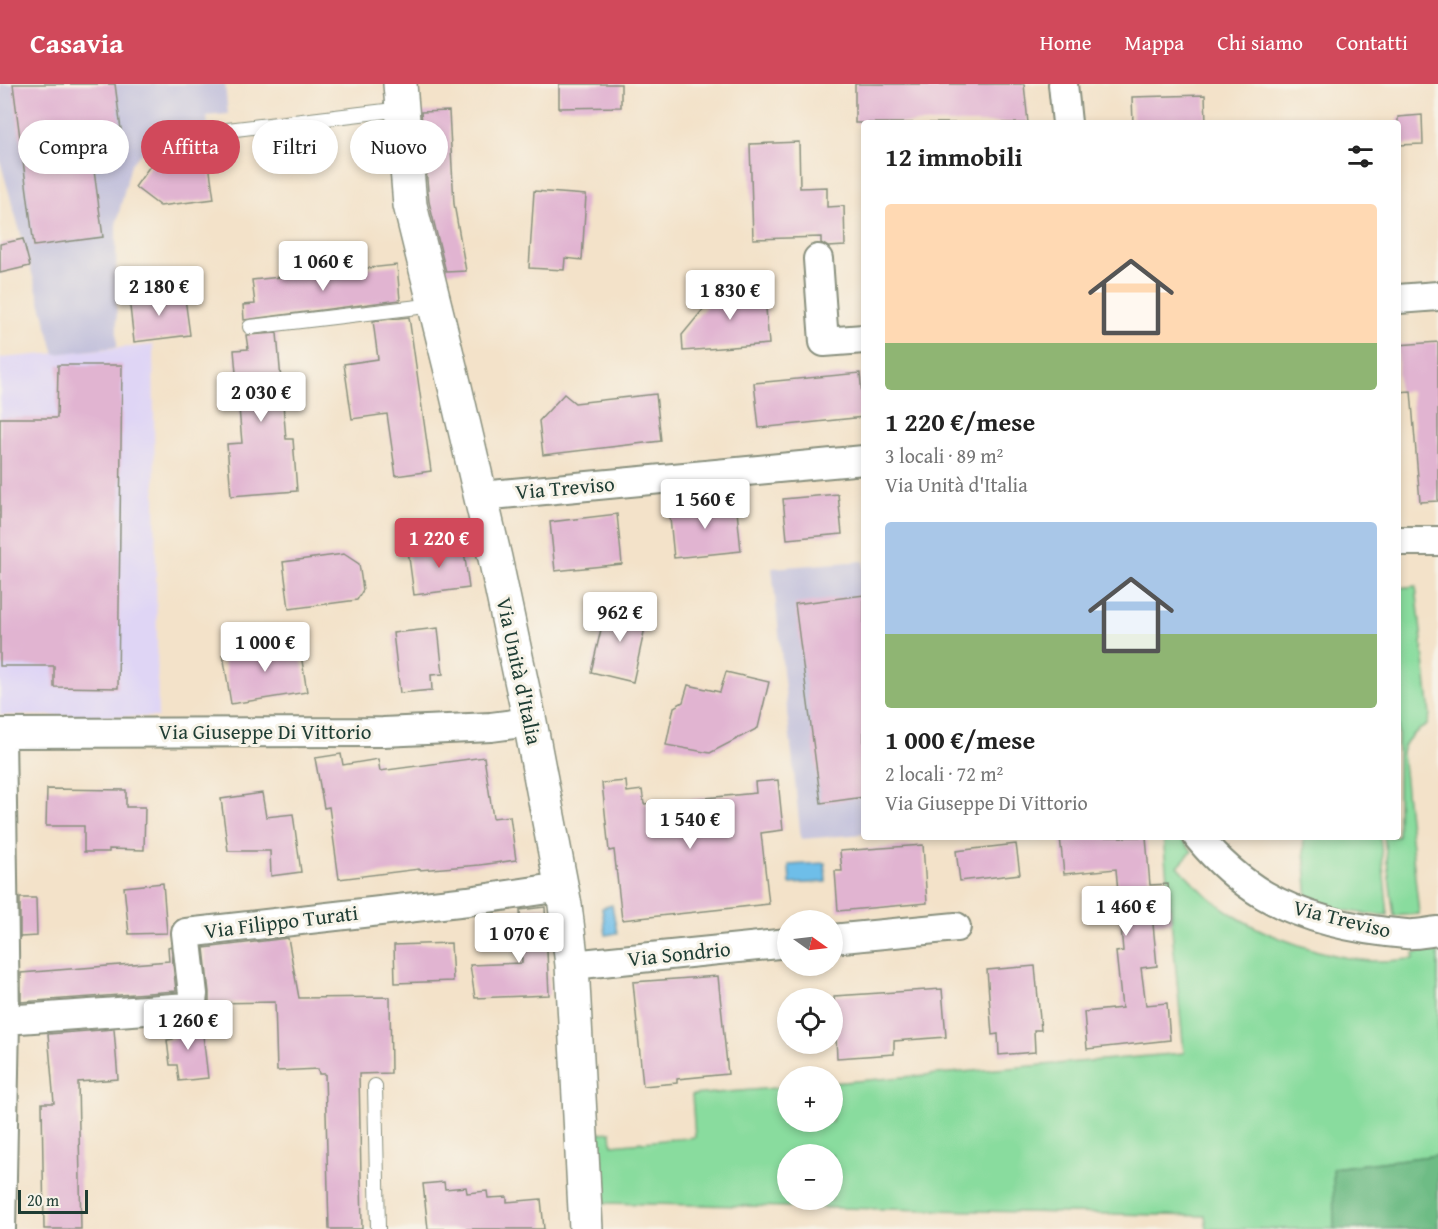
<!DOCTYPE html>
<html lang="it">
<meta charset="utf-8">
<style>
body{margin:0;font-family:"Gentium Book Plus",serif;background:#f6f6f6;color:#222;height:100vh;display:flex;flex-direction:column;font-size:22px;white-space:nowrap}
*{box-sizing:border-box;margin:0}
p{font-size:20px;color:#767676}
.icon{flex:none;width:33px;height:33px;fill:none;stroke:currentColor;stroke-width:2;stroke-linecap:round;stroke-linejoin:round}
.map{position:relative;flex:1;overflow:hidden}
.sheet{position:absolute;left:861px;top:36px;width:540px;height:720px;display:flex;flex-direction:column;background:#fff;border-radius:6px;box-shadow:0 3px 9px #0003}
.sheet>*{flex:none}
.banner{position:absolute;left:18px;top:36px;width:570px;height:54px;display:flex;gap:12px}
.needle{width:39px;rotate:104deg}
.tools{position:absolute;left:777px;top:826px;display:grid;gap:12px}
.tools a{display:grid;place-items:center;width:66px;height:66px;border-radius:50%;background:#fff;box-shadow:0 3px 9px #0003;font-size:30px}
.scale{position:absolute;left:18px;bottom:15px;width:70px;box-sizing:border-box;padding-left:6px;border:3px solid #1f3d34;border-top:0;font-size:16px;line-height:21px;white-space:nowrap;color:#1f3d34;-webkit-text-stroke:4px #f7f3e8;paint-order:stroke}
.price{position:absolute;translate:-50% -51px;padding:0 14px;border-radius:6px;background:#fff;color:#222;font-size:20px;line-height:39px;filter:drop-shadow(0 2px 3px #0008)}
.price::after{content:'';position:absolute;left:50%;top:36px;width:18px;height:14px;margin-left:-9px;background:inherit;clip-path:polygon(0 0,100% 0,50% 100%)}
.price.on{background:#d1495b;color:#fff}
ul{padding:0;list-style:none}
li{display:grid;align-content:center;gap:12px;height:318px;padding:0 24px}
li span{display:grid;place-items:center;height:186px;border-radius:6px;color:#555}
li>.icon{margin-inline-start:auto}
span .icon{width:108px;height:108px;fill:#fffc;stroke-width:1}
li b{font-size:26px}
h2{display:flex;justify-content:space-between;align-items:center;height:72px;padding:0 24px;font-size:26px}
.tag{padding:0 21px;border-radius:27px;background:#fff;box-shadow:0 3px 9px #0003;font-size:21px;line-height:54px}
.tag.on{background:#d1495b;color:#fff}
header{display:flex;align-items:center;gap:36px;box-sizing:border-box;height:84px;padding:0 30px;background:#d1495b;color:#fff}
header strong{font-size:28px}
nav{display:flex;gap:33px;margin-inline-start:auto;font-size:21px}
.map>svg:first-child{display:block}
.built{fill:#dfd5f5}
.industrial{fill:#c3c1db}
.green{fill:#89dc9e;stroke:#548c69;stroke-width:1.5;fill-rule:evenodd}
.forest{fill:#6ebc85;stroke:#467c5c;stroke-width:1.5}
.water{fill:#6ebee9;stroke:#467e8e;stroke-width:1.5}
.building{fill:#e1b4d1}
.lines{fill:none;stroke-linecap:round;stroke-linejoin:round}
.service-casing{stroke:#89907e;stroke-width:16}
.minor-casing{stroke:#89907e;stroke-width:32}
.tertiary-casing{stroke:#89907e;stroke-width:36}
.service{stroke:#fff;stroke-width:14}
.minor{stroke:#fff;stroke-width:28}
.tertiary{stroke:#fff;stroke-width:33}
.labels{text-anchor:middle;stroke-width:6;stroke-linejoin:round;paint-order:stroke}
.street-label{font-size:21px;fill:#1f3d34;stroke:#f7f3e8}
</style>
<header>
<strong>Casavia</strong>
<nav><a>Home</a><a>Mappa</a><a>Chi siamo</a><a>Contatti</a></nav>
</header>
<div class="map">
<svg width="1438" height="1145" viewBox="0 0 1438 1145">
<rect width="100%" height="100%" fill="#f7f3e8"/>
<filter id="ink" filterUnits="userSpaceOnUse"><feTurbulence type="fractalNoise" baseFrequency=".0167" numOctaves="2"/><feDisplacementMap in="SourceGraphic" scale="12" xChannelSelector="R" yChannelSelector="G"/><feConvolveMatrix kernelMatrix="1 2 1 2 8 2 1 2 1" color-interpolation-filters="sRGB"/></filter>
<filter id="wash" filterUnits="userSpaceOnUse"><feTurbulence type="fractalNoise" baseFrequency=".008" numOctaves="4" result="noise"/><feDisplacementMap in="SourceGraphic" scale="24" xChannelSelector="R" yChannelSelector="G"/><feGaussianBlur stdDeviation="1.35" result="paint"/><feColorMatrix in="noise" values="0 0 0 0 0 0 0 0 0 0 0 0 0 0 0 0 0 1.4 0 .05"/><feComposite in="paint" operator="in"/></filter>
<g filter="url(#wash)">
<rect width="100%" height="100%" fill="#f3e2c9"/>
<path class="built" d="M 153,261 L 158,633 L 0,631 L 0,274 Z"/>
<path class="industrial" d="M 0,0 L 225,0 L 228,30 L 207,32 L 209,53 L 152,58 L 131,80 L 116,141 L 117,263 L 55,270 L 0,77 Z
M 864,477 L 864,750 L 801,755 L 772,484 Z"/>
<path class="green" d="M 1416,502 L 1430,631 L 1427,641 C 1415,648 1405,655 1402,669 L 1419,830 L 1394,832 L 1384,753 L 1398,753 L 1398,504 Z
M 1163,753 L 1179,753 L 1192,767 L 1178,782 C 1219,829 1259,850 1318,867 C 1338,872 1361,878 1382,877 C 1393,877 1404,875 1414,875 L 1414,869 L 1438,866 L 1438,1071 L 1334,1084 L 1334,1145 L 1207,1145 L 1205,1132 L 602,1119 L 599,1049 L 611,1048 L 612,1061 L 695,1053 L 692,1011 L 787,1003 L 788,1038 L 832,1038 L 833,999 L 1184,969 ZM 788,1071 L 832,1071 L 832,1116 L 788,1116 Z
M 1303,753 L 1380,753 L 1388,831 C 1360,831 1335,825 1308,817 Z"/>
<path class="forest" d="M 1438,1071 L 1438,1145 L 1334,1145 L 1333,1084 Z"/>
<path class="water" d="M 825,779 L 826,798 L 790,800 L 789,781 Z
M 612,821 L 617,849 L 606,851 L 602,824 Z"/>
<g id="blocks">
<path class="building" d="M 13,0 L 115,0 L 122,53 L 90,57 L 103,153 L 34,162 Z
M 559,0 L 621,0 L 621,23 L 559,24 Z
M 855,0 L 1024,0 L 1028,39 L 855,39 Z
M 1205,11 L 1206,39 L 1133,39 L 1132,13 Z
M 449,27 L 454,120 L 466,187 L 446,188 L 429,118 L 421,28 Z
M 1422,31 L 1423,60 L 1398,61 L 1398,33 Z
M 799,58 L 800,104 L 827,103 L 827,123 L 844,122 L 845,162 L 828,163 L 821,159 L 821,153 L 753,155 L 750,60 Z
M 207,66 L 214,115 L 160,122 L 135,103 L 157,72 Z
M 534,107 L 586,111 L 582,176 L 565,174 L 564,186 L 529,184 Z
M 23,155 L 30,182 L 0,189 L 0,160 Z
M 397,181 L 400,216 L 244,236 L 243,221 L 255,220 L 252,196 Z
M 764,201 L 769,260 L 683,267 L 682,251 L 720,205 Z
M 184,207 L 190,251 L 134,258 L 129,214 Z
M 409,233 L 431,387 L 396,392 L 387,330 L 352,335 L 344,280 L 378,275 L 373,237 Z
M 277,249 L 286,355 L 293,355 L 297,407 L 231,412 L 227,360 L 242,359 L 234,266 L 248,265 L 246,251 Z
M 1438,258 L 1438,417 L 1420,418 L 1411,307 L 1398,308 L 1398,261 Z
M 58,281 L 122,281 L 118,604 L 54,603 L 54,582 L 0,582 L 0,334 L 57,334 Z
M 860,289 L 864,333 L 759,344 L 754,299 Z
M 564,310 L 575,319 L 656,310 L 661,357 L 543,371 L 539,337 Z
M 838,410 L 842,450 L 787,455 L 783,415 Z
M 736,417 L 741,467 L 674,474 L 669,424 Z
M 617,430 L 622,480 L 555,487 L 550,438 Z
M 463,459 L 469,504 L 414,511 L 408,466 Z
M 344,470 L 359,480 L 363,506 L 357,516 L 289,525 L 283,478 Z
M 864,511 L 864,713 L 821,719 L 795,520 Z
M 607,520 L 648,530 L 633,598 L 591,588 Z
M 438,544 L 443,590 L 431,591 L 432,606 L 400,609 L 393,549 Z
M 299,558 L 307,608 L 231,620 L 223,570 Z
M 726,588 L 769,598 L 758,644 L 710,669 L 666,661 L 674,623 L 683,618 L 688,601 L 720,608 Z
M 341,670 L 343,681 L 378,675 L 380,687 L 484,673 L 493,734 L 510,732 L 516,776 L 480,781 L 419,786 L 419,785 L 339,795 L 329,723 L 324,724 L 315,674 Z
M 778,696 L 783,746 L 761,749 L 769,820 L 622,836 L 614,766 L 609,767 L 602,699 L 626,697 L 627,708 L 642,706 L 644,720 L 756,709 L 755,698 Z
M 47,705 L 126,706 L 126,723 L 145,723 L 144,766 L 109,765 L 109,768 L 84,768 L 84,742 L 46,742 Z
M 262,709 L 266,733 L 293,730 L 301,788 L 271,792 L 270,767 L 228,767 L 221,715 Z
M 1060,753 L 1146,753 L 1150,801 L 1168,800 L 1171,838 L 1153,840 L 1157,882 L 1141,884 L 1146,921 L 1167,919 L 1170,956 L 1087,965 L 1084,928 L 1122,924 L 1116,868 L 1123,867 L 1116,785 L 1064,790 Z
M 1016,760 L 1020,790 L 960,797 L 956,767 Z
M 923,761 L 927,819 L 838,827 L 835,787 L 842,787 L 840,767 Z
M 163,799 L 167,849 L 129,850 L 124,803 Z
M 20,814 L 36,814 L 37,852 L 20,853 Z
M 545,823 L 549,911 L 475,914 L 470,881 L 522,879 L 520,826 Z
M 288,854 L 299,914 L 390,913 L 391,989 L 359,990 L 362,1145 L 329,1145 L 325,990 L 319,990 L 318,985 L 277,987 L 275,918 L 209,919 L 209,908 L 204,864 Z
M 451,859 L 453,897 L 395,899 L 394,861 Z
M 171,862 L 176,907 L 21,918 L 21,889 L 169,877 L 168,863 Z
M 1035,882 L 1041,946 L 1034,946 L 1035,968 L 999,971 L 998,950 L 992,951 L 987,886 Z
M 718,892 L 728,990 L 677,995 L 677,999 L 643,1002 L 633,898 Z
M 942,905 L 946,953 L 894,957 L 894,970 L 837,974 L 834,912 Z
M 201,933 L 208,994 L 179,997 L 177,981 L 170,981 L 167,956 L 173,955 L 171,941 L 190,939 Z
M 114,945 L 118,995 L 78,998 L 81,1145 L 44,1145 L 42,1019 L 54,1019 L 48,950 Z
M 444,1098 L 445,1105 L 466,1103 L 467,1109 L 487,1107 L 488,1114 L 507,1113 L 507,1118 L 541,1115 L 544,1145 L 428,1145 L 423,1100 Z"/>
</g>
</g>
<g filter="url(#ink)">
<use href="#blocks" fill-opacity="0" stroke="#89907e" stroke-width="1.5"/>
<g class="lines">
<g class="service-casing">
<path id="service" d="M 219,47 L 402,25
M 250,243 L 435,221
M 375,1002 L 378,1145"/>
</g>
<g class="minor-casing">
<path id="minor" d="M 1063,0 L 1067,39
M 818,175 L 824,258 L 864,255
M 1398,215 L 1438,212
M 481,412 L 864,376
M 1398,457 L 1438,457
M 0,649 L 383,648 L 491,643 L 530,638
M 1,649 L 5,936 L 1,1145
M 1198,753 C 1216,775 1239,796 1264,811 C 1305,835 1359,846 1406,850 C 1416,851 1428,848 1438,847
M 832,855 L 956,843
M 572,881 L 788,859
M 5,936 L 188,923 L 192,918 L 193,910 L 186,849 L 468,817 L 562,803"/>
</g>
<g class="tertiary-casing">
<path id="tertiary" d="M 400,0 L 410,121 L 455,303 L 495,474 L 530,638 L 565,821 L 572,881 L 586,1145"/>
</g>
<use href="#service" class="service"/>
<use href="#minor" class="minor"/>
<use href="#tertiary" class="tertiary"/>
</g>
</g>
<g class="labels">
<g class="street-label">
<text transform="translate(565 404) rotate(-5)" y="7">Via Treviso</text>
<text transform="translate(519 587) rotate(78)" y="7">Via Unità d'Italia</text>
<text x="265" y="655">Via Giuseppe Di Vittorio</text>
<text transform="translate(1342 835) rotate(14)" y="7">Via Treviso</text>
<text transform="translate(281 838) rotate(-7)" y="7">Via Filippo Turati</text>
<text transform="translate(679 870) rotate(-6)" y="7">Via Sondrio</text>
</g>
</g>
</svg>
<div class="tools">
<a><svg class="needle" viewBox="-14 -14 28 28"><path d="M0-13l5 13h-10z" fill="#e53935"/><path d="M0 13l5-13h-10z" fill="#767676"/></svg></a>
<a><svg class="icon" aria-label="locate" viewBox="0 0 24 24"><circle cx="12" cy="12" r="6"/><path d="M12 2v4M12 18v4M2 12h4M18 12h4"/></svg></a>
<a>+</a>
<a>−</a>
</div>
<div class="scale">20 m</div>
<b class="price" style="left:323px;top:208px">1 060 €</b>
<b class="price" style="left:159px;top:233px">2 180 €</b>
<b class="price" style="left:730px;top:237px">1 830 €</b>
<b class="price" style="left:261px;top:339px">2 030 €</b>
<b class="price" style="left:705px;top:446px">1 560 €</b>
<b class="price on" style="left:439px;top:485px">1 220 €</b>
<b class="price" style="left:620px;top:559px">962 €</b>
<b class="price" style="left:265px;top:589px">1 000 €</b>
<b class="price" style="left:690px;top:766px">1 540 €</b>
<b class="price" style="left:1126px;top:853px">1 460 €</b>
<b class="price" style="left:519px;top:880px">1 070 €</b>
<b class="price" style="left:188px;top:967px">1 260 €</b>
<div class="banner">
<a class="tag">Compra</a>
<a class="tag on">Affitta</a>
<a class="tag">Filtri</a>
<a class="tag">Nuovo</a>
</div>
<section class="sheet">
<h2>12 immobili<svg class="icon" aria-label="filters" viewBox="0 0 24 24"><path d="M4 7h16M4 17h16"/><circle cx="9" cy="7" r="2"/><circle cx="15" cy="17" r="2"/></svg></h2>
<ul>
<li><span style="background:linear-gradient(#ffd9b3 75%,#8fb573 0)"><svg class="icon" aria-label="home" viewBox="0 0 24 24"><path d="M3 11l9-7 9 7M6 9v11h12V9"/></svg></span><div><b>1 220 €/mese</b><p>3 locali · 89 m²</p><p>Via Unità d'Italia</p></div></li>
<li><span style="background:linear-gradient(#a9c7e8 60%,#8fb573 0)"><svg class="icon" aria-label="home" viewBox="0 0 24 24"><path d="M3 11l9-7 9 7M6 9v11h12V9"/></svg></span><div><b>1 000 €/mese</b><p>2 locali · 72 m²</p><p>Via Giuseppe Di Vittorio</p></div></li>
</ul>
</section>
</div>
